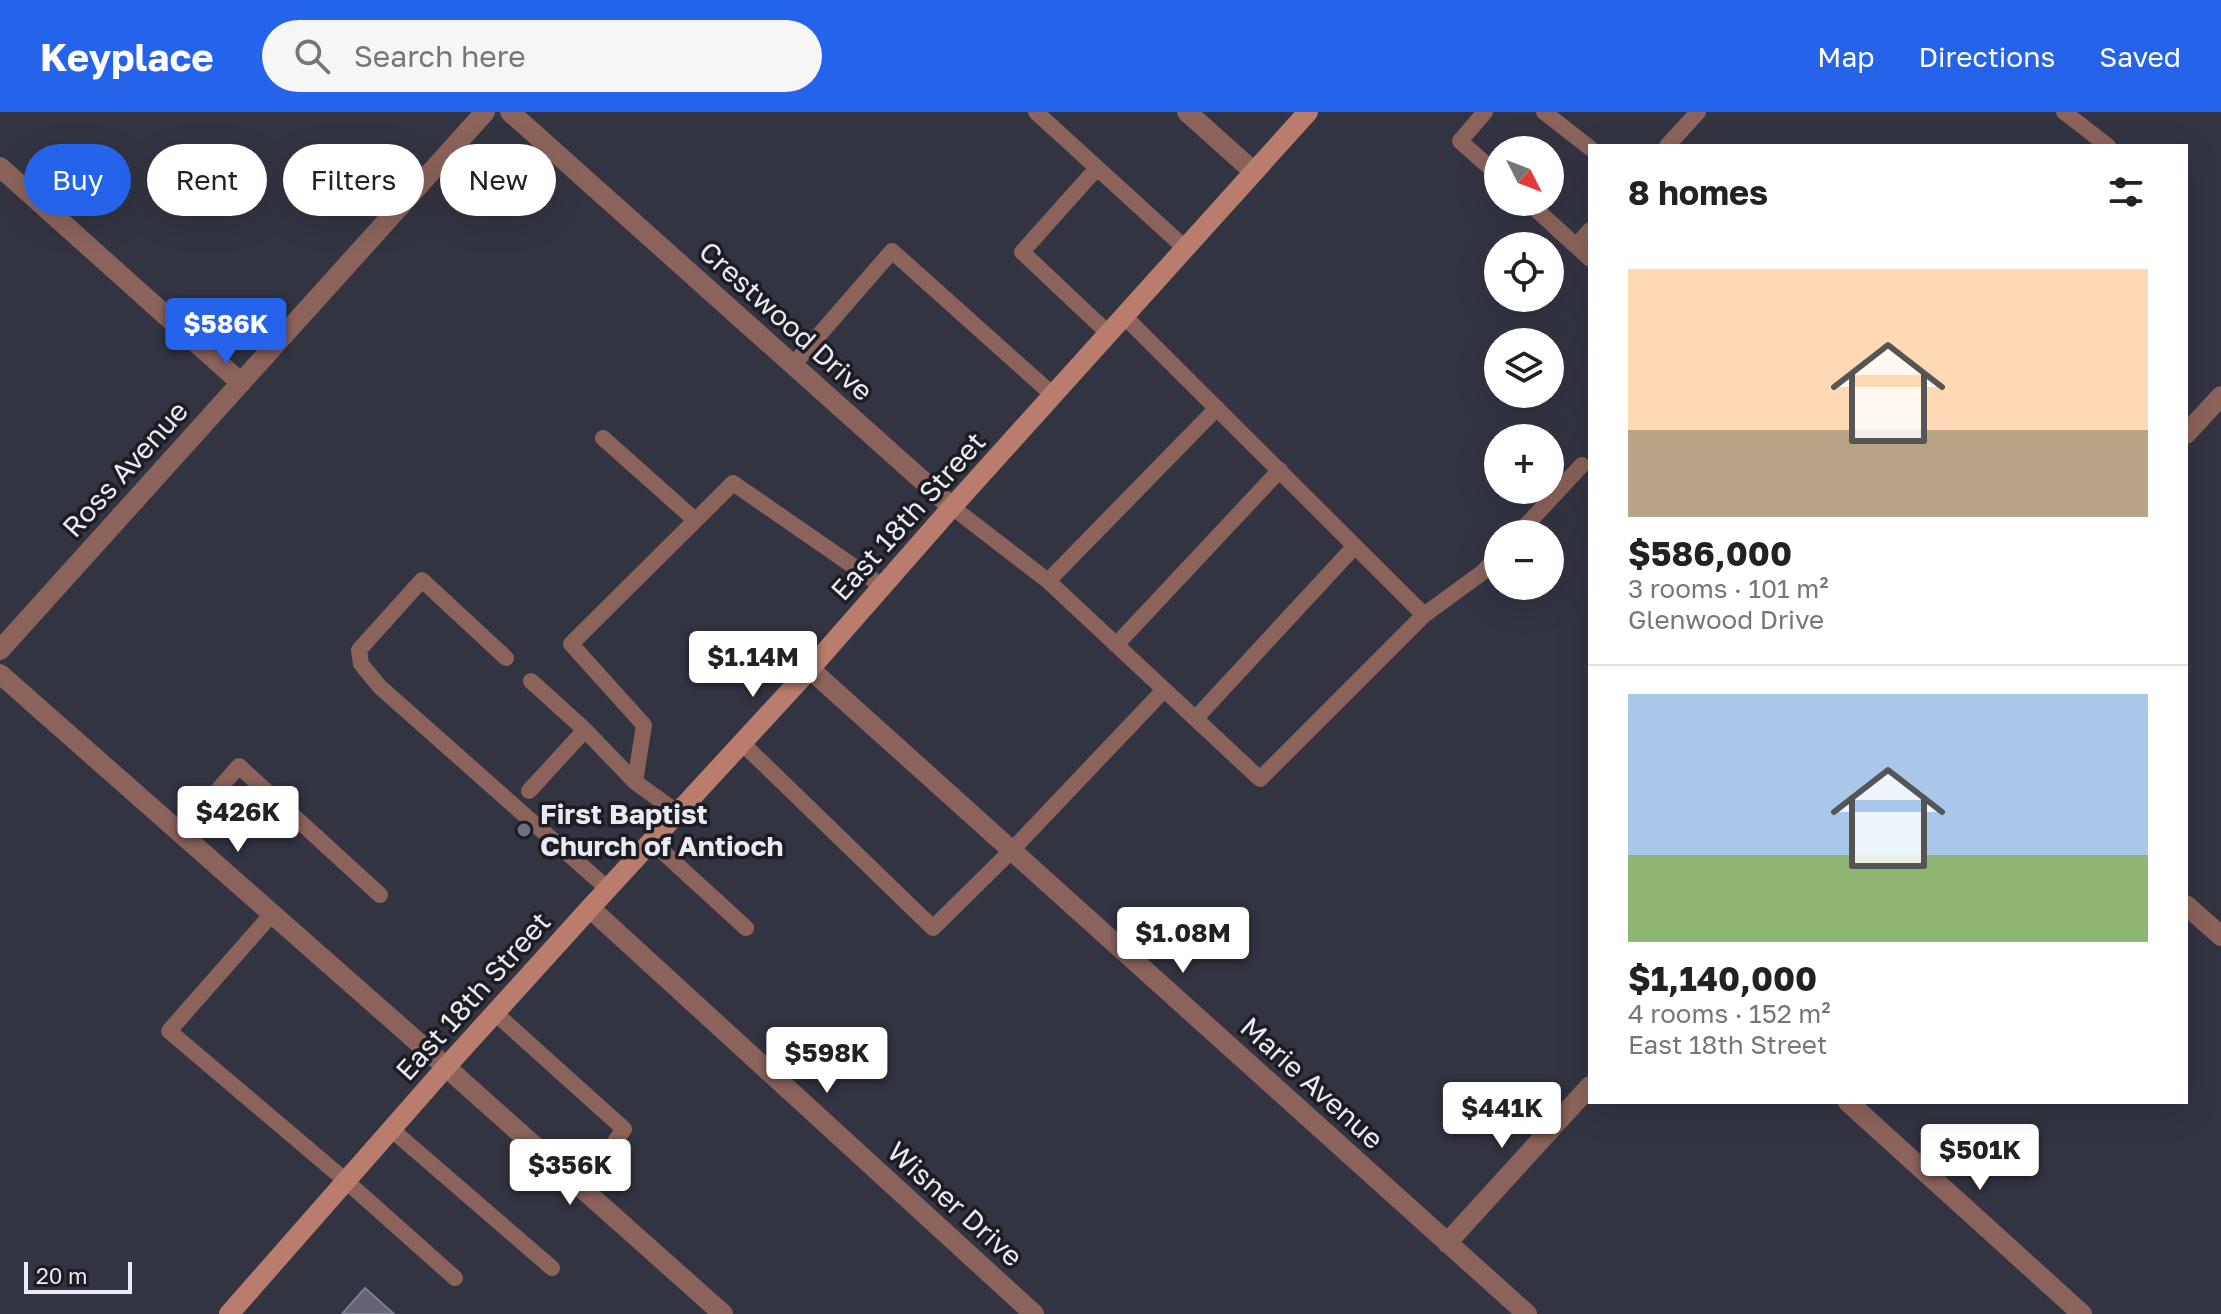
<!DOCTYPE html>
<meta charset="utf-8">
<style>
body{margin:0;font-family:"Golos Text",sans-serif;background:#f6f6f6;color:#222;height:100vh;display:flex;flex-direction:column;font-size:30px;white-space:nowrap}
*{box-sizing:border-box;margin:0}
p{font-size:26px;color:#767676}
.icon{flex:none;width:44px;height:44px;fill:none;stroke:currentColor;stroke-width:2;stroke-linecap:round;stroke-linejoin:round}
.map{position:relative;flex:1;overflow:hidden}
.side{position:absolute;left:1588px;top:32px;width:600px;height:960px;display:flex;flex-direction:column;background:#fff;border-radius:0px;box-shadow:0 8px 32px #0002}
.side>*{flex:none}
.guide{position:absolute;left:24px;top:32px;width:760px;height:72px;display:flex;gap:16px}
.needle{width:52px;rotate:132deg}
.fabs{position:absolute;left:1484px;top:24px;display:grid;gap:16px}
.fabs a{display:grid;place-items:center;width:80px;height:80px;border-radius:50%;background:#fff;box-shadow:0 8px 32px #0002;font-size:40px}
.scale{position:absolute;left:24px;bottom:20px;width:108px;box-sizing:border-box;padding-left:8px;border:4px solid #e9eaf3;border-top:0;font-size:22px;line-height:28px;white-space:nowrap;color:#e9eaf3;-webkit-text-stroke:6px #1c1c23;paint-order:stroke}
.price{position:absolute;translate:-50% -68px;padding:0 18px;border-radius:8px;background:#fff;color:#222;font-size:26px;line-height:52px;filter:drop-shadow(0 2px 4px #0008)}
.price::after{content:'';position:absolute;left:50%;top:48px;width:24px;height:18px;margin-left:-12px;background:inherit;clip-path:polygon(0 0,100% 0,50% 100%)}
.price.on{background:#2563eb;color:#fff}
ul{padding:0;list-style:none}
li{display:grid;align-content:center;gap:16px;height:424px;padding:0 40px}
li+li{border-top:2px solid #e0e0e0}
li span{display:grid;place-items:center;height:248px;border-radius:0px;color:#555}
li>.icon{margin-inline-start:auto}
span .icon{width:144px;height:144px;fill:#fffc;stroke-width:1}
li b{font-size:34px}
h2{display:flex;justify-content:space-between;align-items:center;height:96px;padding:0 40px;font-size:34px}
.pill{padding:0 28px;border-radius:36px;background:#fff;box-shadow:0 8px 32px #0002;font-size:28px;line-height:72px}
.pill.on{background:#2563eb;color:#fff}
header{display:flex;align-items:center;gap:48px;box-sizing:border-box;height:112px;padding:0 40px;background:#2563eb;color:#fff}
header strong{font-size:38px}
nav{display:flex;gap:44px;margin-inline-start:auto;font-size:28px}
.search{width:560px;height:72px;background:#f6f6f6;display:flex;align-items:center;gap:20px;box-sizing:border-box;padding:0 28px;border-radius:44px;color:#767676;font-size:30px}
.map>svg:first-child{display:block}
.building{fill:#636373;stroke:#7e7f90;stroke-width:2}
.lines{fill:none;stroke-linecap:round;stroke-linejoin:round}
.lane{stroke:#8b635a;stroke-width:16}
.street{stroke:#8b635a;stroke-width:20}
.secondary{stroke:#ba7c6d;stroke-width:20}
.worship-dot{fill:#6b7280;stroke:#1c1c23;stroke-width:3}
.labels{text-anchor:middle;stroke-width:7;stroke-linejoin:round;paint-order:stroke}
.street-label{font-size:28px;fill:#e9eaf3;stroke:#1c1c23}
.poi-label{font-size:28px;font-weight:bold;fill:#e9eaf3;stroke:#1c1c23;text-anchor:start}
</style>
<header>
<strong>Keyplace</strong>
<div class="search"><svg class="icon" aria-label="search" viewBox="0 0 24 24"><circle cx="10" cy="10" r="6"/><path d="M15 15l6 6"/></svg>Search here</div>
<nav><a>Map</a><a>Directions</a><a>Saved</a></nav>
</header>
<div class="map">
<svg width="2221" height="1202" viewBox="0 0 2221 1202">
<rect width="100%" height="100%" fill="#333442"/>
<path class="building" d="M 365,1176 L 394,1202 L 342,1202 Z"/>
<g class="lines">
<path class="lane" d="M 1036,0 L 1186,137
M 1485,0 L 1460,29 L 1498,63
M 1544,0 L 1590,36
M 2064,0 L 2108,34
M 1667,34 L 1698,0
M 1097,56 L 1022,140 L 1108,221
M 1528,90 L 1576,134
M 1590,118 L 1576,134 L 1590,147
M 1124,204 L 1424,503 L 1260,667 L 1048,469 L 1217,296
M 793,253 L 892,139 L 1053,283
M 603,326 L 695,408
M 952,395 L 1048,469
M 1518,422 L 1582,353
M 1424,503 L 1483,460 L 1498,444
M 1116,533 L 1280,358
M 506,546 L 422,468 L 359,538 L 361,552 L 380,575 L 608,777
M 531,569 L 585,618
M 1195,607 L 1355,434
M 742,631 L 933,816 L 1011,739 L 1164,578
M 635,670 L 644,613 L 571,532 L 733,371 L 882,474
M 529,679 L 585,618 L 635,670 L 678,701
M 180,721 L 239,654 L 380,783
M 651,729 L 746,816
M 272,802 L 169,919 L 346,1069 L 455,1166
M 495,901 L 624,1017 L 582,1076
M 391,1017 L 552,1156"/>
<path class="street" d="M 510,0 L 952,395
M 1187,0 L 1254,60
M 0,55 L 241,271
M 2186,322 L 2221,284
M 0,538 L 485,0
M 810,557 L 1527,1202
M 0,562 L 446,955 L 723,1202
M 2186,793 L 2221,824
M 590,796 L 1034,1202
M 1848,990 L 2082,1202
M 1447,1131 L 1590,974"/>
<path class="secondary" d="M 229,1202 L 446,955 L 590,796 L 810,557 L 952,395 L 1308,0"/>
</g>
<circle class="worship-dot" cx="524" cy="718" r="8"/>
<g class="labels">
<g class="street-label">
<text transform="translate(786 209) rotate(42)" y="10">Crestwood Drive</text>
<text transform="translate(125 357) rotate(-48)" y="10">Ross Avenue</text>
<text transform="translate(908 404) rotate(-48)" y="10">East 18th Street</text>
<text transform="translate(473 884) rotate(-48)" y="10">East 18th Street</text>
<text transform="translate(1312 971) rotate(42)" y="10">Marie Avenue</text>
<text transform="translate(955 1092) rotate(42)" y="10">Wisner Drive</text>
</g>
<g class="poi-label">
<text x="540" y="712">First Baptist<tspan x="540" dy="32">Church of Antioch</tspan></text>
</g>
</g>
</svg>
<div class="fabs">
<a><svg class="needle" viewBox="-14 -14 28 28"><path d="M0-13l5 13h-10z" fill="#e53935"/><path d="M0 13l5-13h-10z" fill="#767676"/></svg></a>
<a><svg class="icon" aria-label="locate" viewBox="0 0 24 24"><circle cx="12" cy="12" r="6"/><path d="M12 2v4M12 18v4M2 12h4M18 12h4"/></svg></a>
<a><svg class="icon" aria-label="layers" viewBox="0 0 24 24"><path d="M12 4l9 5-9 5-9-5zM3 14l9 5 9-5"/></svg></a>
<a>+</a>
<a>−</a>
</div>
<div class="scale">20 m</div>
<b class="price on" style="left:226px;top:254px">$586K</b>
<b class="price" style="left:753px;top:587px">$1.14M</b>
<b class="price" style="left:238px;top:742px">$426K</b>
<b class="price" style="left:1183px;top:863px">$1.08M</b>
<b class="price" style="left:827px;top:983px">$598K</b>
<b class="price" style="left:1502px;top:1038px">$441K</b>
<b class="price" style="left:1980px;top:1080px">$501K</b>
<b class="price" style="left:570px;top:1095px">$356K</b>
<div class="guide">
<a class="pill on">Buy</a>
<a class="pill">Rent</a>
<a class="pill">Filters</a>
<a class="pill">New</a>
</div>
<section class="side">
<h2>8 homes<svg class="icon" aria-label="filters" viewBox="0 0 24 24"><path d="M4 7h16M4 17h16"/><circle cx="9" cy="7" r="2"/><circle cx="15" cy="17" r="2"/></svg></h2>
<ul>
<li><span style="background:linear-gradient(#ffd9b3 65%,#b9a48a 0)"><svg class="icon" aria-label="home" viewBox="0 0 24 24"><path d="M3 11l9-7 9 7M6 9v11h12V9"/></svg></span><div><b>$586,000</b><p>3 rooms · 101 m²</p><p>Glenwood Drive</p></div></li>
<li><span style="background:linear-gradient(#a9c7e8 65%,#8fb573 0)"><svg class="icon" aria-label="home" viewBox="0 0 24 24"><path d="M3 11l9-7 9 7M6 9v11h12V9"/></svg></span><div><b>$1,140,000</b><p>4 rooms · 152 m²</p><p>East 18th Street</p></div></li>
</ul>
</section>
</div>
